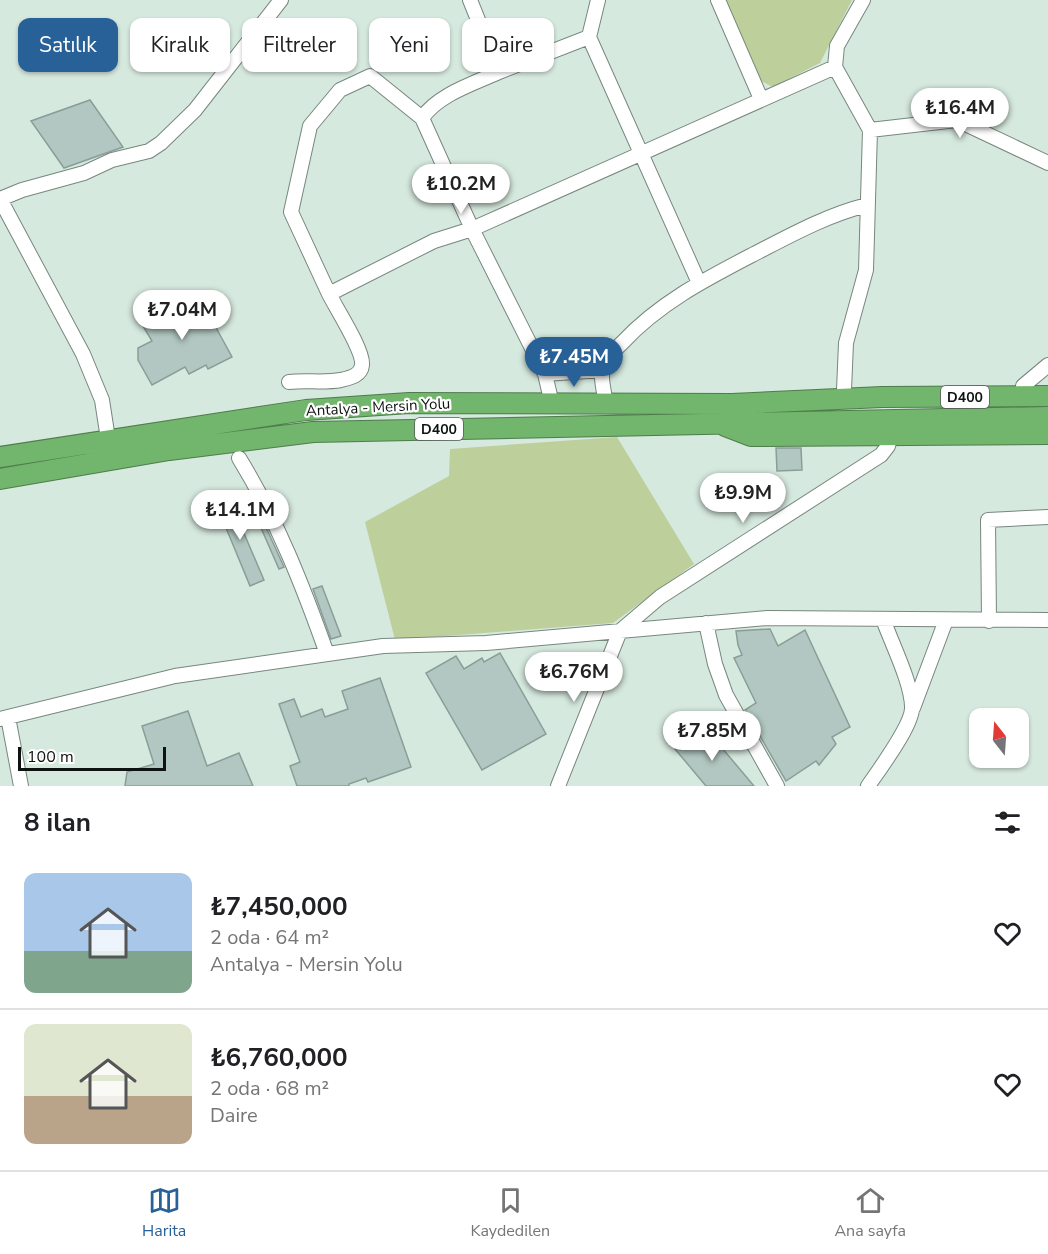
<!DOCTYPE html>
<html lang="tr">
<meta charset="utf-8">
<style>
body{margin:0;font-family:"Nunito Sans",sans-serif;background:#f6f6f6;color:#202124;height:100vh;display:flex;flex-direction:column;font-size:22px;white-space:nowrap}
*{box-sizing:border-box;margin:0}
p{font-size:20px;color:#757577}
.icon{flex:none;width:33px;height:33px;fill:none;stroke:currentColor;stroke-width:2;stroke-linecap:round;stroke-linejoin:round}
.map{position:relative;height:786px;overflow:hidden}
.sheet{display:flex;flex-direction:column;background:#fff;flex:1}
.sheet>*{flex:none}
.banner{position:absolute;left:18px;top:18px;width:600px;height:54px;display:flex;gap:12px}
.needle{width:39px;rotate:343deg}
.controls{position:absolute;left:969px;top:708px;display:grid;gap:12px}
.controls a{display:grid;place-items:center;width:60px;height:60px;border-radius:12px;background:#fff;box-shadow:0 2px 4px #0004;font-size:30px}
.scale{position:absolute;left:18px;bottom:15px;width:148px;box-sizing:border-box;padding-left:6px;border:3px solid #0d1310;border-top:0;font-size:16px;line-height:21px;white-space:nowrap;color:#0d1310;-webkit-text-stroke:4px #fff;paint-order:stroke}
.price{position:absolute;translate:-50% -51px;padding:0 14px;border-radius:21px;background:#fff;color:#222;font-size:20px;line-height:39px;filter:drop-shadow(0 2px 3px #0008)}
.price::after{content:'';position:absolute;left:50%;top:36px;width:18px;height:14px;margin-left:-9px;background:inherit;clip-path:polygon(0 0,100% 0,50% 100%)}
.price.on{background:#286098;color:#fff}
ul{padding:0;list-style:none}
li{display:flex;align-items:center;gap:18px;height:150px;padding:0 24px}
li+li{border-top:2px solid #e0e0e0}
li span{display:grid;place-items:center;flex:none;width:168px;height:120px;border-radius:12px;color:#555}
li>.icon{margin-inline-start:auto}
span .icon{width:72px;height:72px;fill:#fffc;stroke-width:1}
li b{font-size:26px}
h2{display:flex;justify-content:space-between;align-items:center;height:72px;padding:0 24px;font-size:26px}
.tag{padding:0 21px;border-radius:12px;background:#fff;box-shadow:0 2px 4px #0004;font-size:21px;line-height:54px}
.tag.on{background:#286098;color:#fff}
.tabs{display:flex;justify-content:space-around;align-items:center;height:84px;border-top:2px solid #e0e0e0;background:#fff;font-size:16px;color:#757577}
.tabs a{display:grid;justify-items:center;gap:3px}
.tabs .on{color:#286098}
.map>svg:first-child{display:block}
.green{fill:#bdd09c}
.building{fill:#b2c7c1;stroke:#8a9e99;stroke-width:1.5}
.lines{fill:none;stroke-linecap:round;stroke-linejoin:round}
.minor-casing{stroke:#77877e;stroke-width:16}
.highway-casing{stroke:#4f7c4c;stroke-width:22}
.minor{stroke:#fff;stroke-width:14}
.highway{stroke:#72b56d;stroke-width:20}
.labels{text-anchor:middle;stroke-width:4.5;stroke-linejoin:round;paint-order:stroke}
.shield{fill:#fff;stroke:#565a58;stroke-width:1.5}
.shield-label{font-size:14px;font-weight:bold;fill:#0d1310}
.street-label{font-size:15px;fill:#0d1310;stroke:#fff}
</style>
<div class="map">
<svg width="1048" height="786" viewBox="0 0 1048 786">
<rect width="100%" height="100%" fill="#d6e9de"/>
<path class="green" d="M 724,0 L 852,0 L 820,63 L 773,87 L 759,80 Z
M 617,437 L 694,564 L 613,623 L 395,640 L 365,522 L 449,476 L 450,449 Z"/>
<path class="building" d="M 90,100 L 123,147 L 64,168 L 31,121 Z
M 196,291 L 232,357 L 208,369 L 206,365 L 189,374 L 185,367 L 152,385 L 138,360 L 138,348 L 152,341 L 143,326 L 175,308 L 173,304 Z
M 776,448 L 801,448 L 802,470 L 777,471 Z
M 228,496 L 264,580 L 250,586 L 215,501 Z
M 259,512 L 284,567 L 279,569 L 255,514 Z
M 322,586 L 341,636 L 331,639 L 313,589 Z
M 770,629 L 778,646 L 805,630 L 850,727 L 832,737 L 836,744 L 819,765 L 816,761 L 786,781 L 745,710 L 756,703 L 734,658 L 742,655 L 738,645 L 736,631 Z
M 500,653 L 546,734 L 482,770 L 426,673 L 456,656 L 464,669 L 482,658 L 484,662 Z
M 380,678 L 411,767 L 368,782 L 366,778 L 349,784 L 349,786 L 297,786 L 290,766 L 300,762 L 279,704 L 294,699 L 301,717 L 322,709 L 325,717 L 348,709 L 342,691 Z
M 188,711 L 207,766 L 239,753 L 253,786 L 125,786 L 127,772 L 154,764 L 142,726 Z
M 706,729 L 754,786 L 706,786 L 675,749 L 687,739 L 690,742 Z"/>
<g class="lines">
<g class="minor-casing">
<path id="minor" d="M 470,0 L 499,72 C 473,84 439,94 422,118 L 472,229 L 545,374 L 552,404
M 598,0 L 589,37 L 699,283
M 718,0 L 761,99
M 499,72 L 589,37
M 422,118 L 370,76 L 340,90 L 310,126 L 291,212 L 329,294 L 434,241 L 472,229 L 835,67
M 870,130 L 957,120 L 1048,163
M 0,199 L 22,190 L 84,173 L 112,160 L 149,151 L 161,143 L 195,110 L 281,0
M 0,199 L 83,354 L 102,400 L 108,439
M 545,374 L 602,370
M 289,382 C 306,380 324,383 341,380 C 349,378 361,376 362,365 C 364,351 336,308 329,294
M 1023,386 L 1048,365
M 844,390 L 846,343 L 866,270 L 870,130 L 835,67 L 837,46 L 863,0
M 606,404 C 604,390 598,372 606,360 C 610,354 617,348 622,343 C 659,303 706,279 754,254 C 791,235 827,215 867,205
M 239,458 C 277,520 303,586 327,654
M 989,621 L 988,520 L 1048,517
M 706,623 L 715,664 L 726,695 L 777,786
M 913,708 L 946,620
M 8,717 L 21,786
M 0,719 L 175,676 L 383,646 L 486,643 L 767,618 L 1048,620
M 558,786 L 620,631 L 660,597 L 881,455 L 888,446 L 891,435
M 868,786 C 879,770 911,727 912,709 C 913,685 891,642 883,619"/>
</g>
<g class="highway-casing">
<path id="highway" d="M 725,426 L 751,436 L 1048,434
M 0,457 L 306,410 L 409,403 L 732,404 L 882,397 L 1048,396
M 0,479 L 169,450 L 313,432 L 1048,417"/>
</g>
<use href="#minor" class="minor"/>
<use href="#highway" class="highway"/>
</g>
<g class="labels">
<g class="shield">
<rect x="941" y="386" width="48" height="22" rx="4.5"/>
<rect x="415" y="418" width="48" height="22" rx="4.5"/>
</g>
<g class="shield-label">
<text x="965" y="402">D400</text>
<text x="439" y="434">D400</text>
</g>
<g class="street-label">
<text transform="translate(378 407) rotate(-3)" y="5">Antalya - Mersin Yolu</text>
</g>
</g>
</svg>
<div class="controls">
<a><svg class="needle" viewBox="-14 -14 28 28"><path d="M0-13l5 13h-10z" fill="#e53935"/><path d="M0 13l5-13h-10z" fill="#757577"/></svg></a>
</div>
<div class="scale">100 m</div>
<b class="price" style="left:960px;top:139px">₺16.4M</b>
<b class="price" style="left:461px;top:215px">₺10.2M</b>
<b class="price" style="left:182px;top:341px">₺7.04M</b>
<b class="price on" style="left:574px;top:388px">₺7.45M</b>
<b class="price" style="left:743px;top:524px">₺9.9M</b>
<b class="price" style="left:240px;top:541px">₺14.1M</b>
<b class="price" style="left:574px;top:703px">₺6.76M</b>
<b class="price" style="left:712px;top:762px">₺7.85M</b>
<div class="banner">
<a class="tag on">Satılık</a>
<a class="tag">Kiralık</a>
<a class="tag">Filtreler</a>
<a class="tag">Yeni</a>
<a class="tag">Daire</a>
</div>
</div>
<section class="sheet">
<h2>8 ilan<svg class="icon" aria-label="filters" viewBox="0 0 24 24"><path d="M4 7h16M4 17h16"/><circle cx="9" cy="7" r="2"/><circle cx="15" cy="17" r="2"/></svg></h2>
<ul>
<li><span style="background:linear-gradient(#a9c7e8 65%,#7fa58c 0)"><svg class="icon" aria-label="home" viewBox="0 0 24 24"><path d="M3 11l9-7 9 7M6 9v11h12V9"/></svg></span><div><b>₺7,450,000</b><p>2 oda · 64 m²</p><p>Antalya - Mersin Yolu</p></div><svg class="icon" aria-label="heart" viewBox="0 0 24 24"><path d="M12 20l-8-8c-3-5 5-10 8-4 3-6 11-1 8 4z"/></svg></li>
<li><span style="background:linear-gradient(#dfe7d0 60%,#b9a48a 0)"><svg class="icon" aria-label="home" viewBox="0 0 24 24"><path d="M3 11l9-7 9 7M6 9v11h12V9"/></svg></span><div><b>₺6,760,000</b><p>2 oda · 68 m²</p><p>Daire</p></div><svg class="icon" aria-label="heart" viewBox="0 0 24 24"><path d="M12 20l-8-8c-3-5 5-10 8-4 3-6 11-1 8 4z"/></svg></li>
</ul>
</section>
<nav class="tabs">
<a class="on"><svg class="icon" aria-label="map" viewBox="0 0 24 24"><path d="M3 6l6-2 6 2 6-2v14l-6 2-6-2-6 2zM9 4v14M15 6v14"/></svg>Harita</a>
<a><svg class="icon" aria-label="saved" viewBox="0 0 24 24"><path d="M7 4h10v16l-5-4-5 4z"/></svg>Kaydedilen</a>
<a><svg class="icon" aria-label="home" viewBox="0 0 24 24"><path d="M3 11l9-7 9 7M6 9v11h12V9"/></svg>Ana sayfa</a>
</nav>
